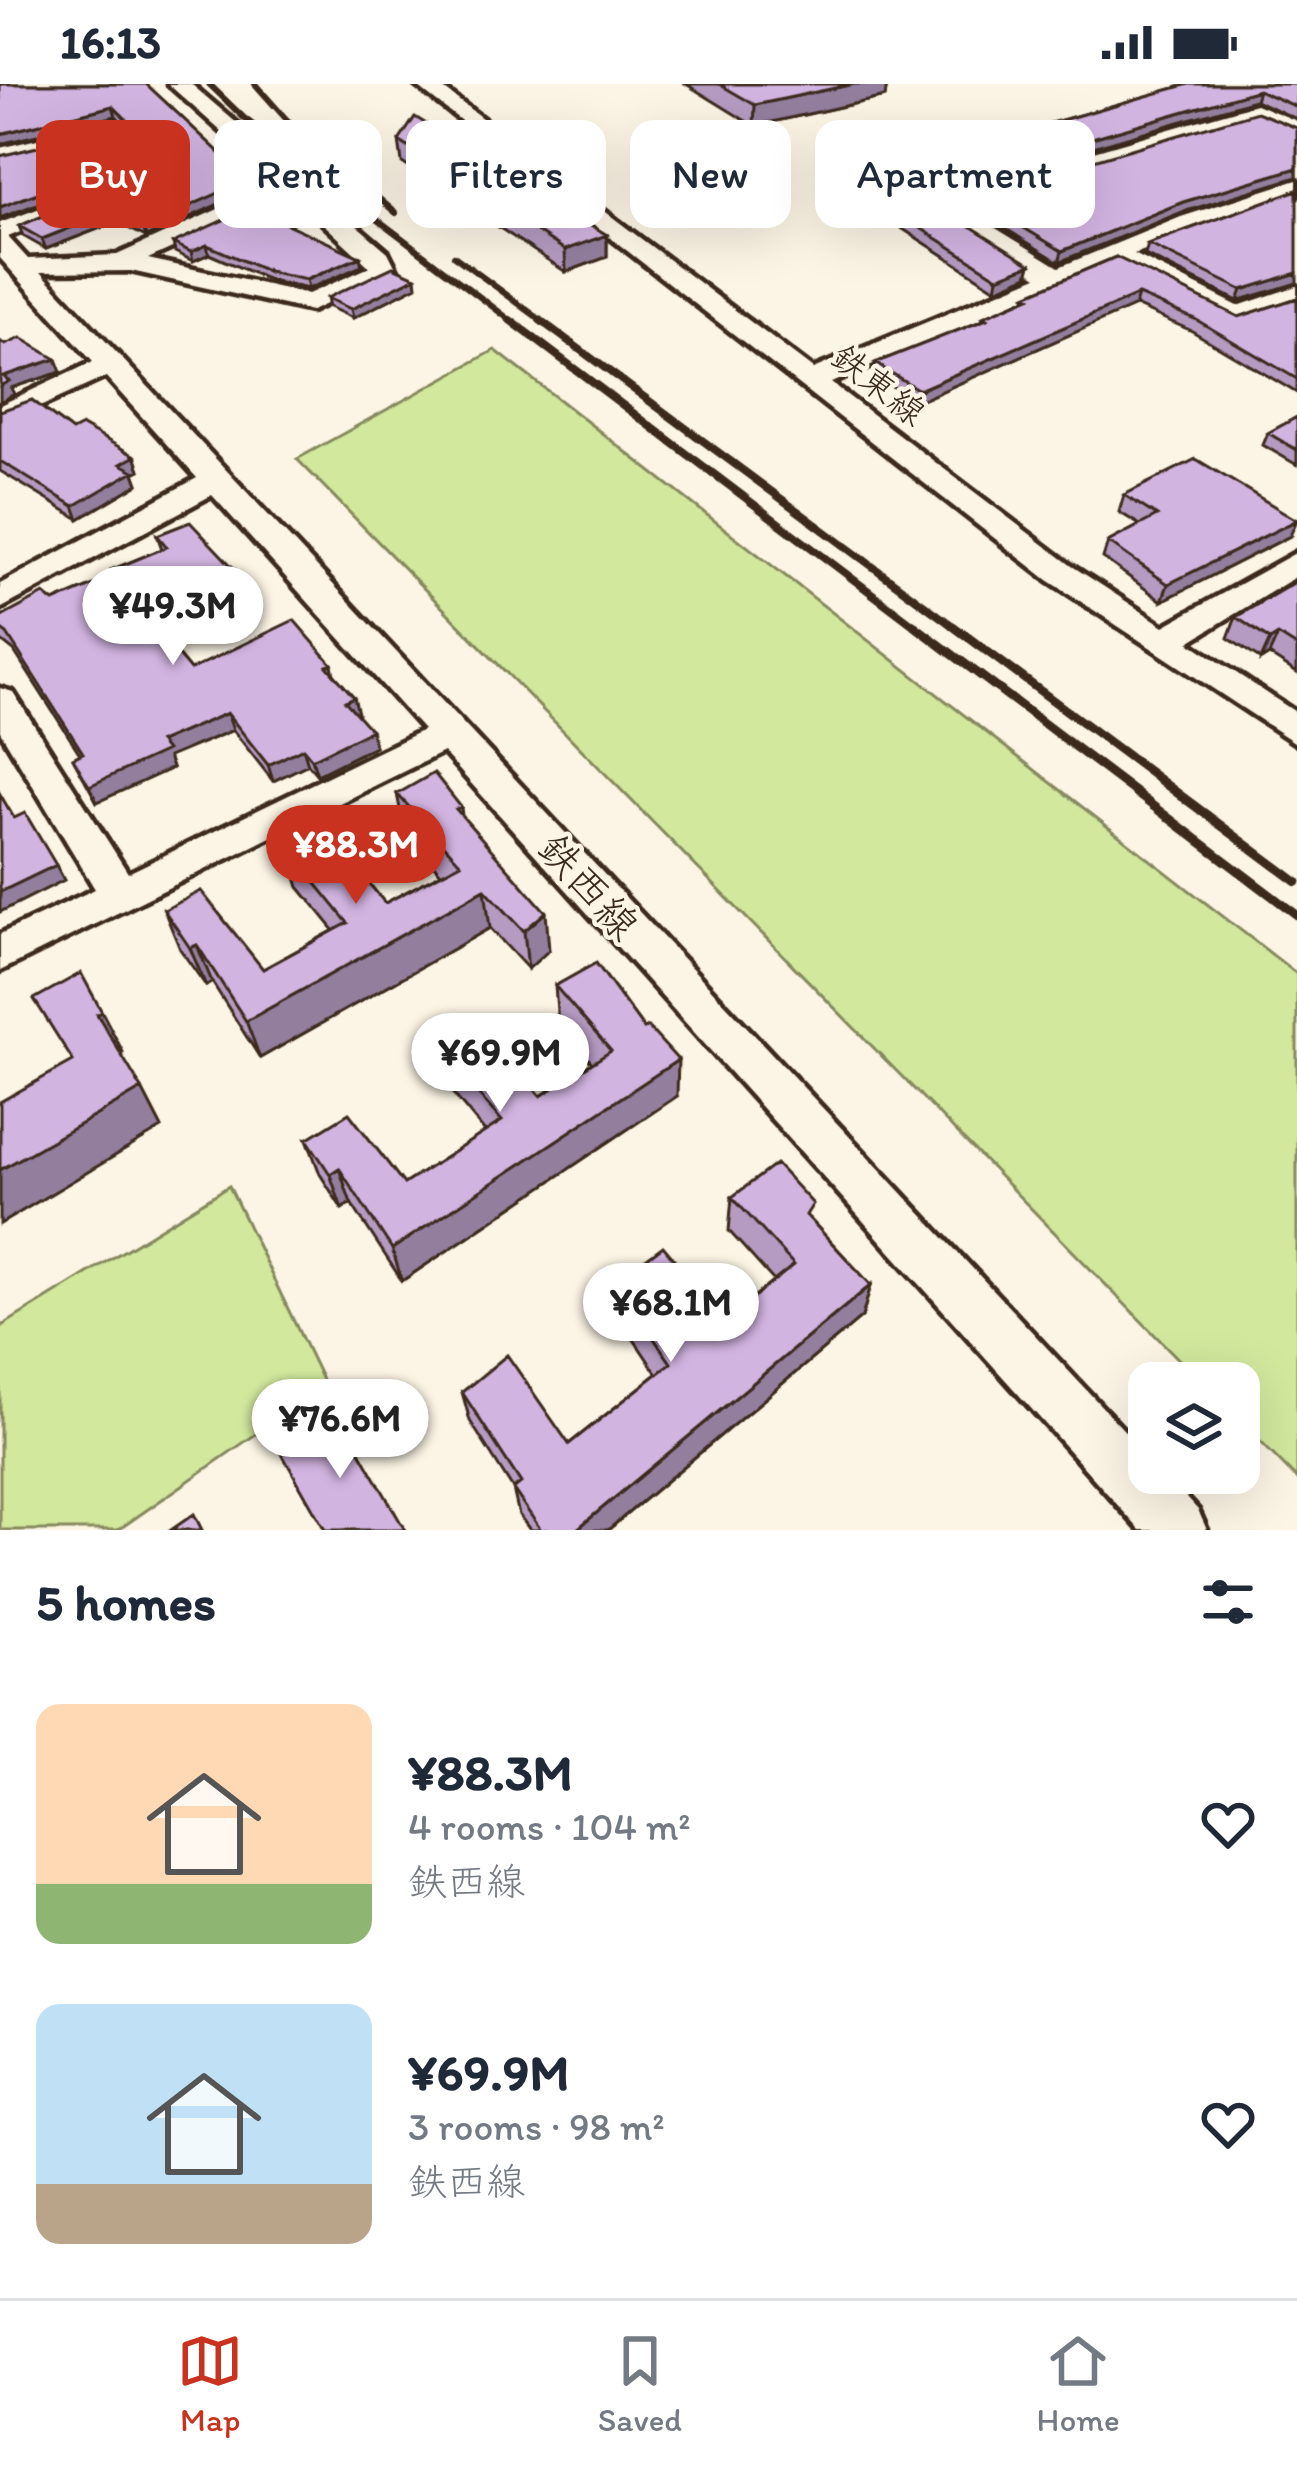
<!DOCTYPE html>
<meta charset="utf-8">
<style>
body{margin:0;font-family:Itim,"Klee One",sans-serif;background:#f6f6f7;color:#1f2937;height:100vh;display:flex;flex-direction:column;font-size:45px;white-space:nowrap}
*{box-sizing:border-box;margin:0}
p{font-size:39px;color:#747a83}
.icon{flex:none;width:66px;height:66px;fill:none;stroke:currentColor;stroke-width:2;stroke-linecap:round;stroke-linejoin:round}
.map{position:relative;height:1446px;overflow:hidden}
.panel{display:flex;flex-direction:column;background:#fff;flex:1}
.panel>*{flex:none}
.guide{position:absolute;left:36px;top:36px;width:1227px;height:108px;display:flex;gap:24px}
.tools{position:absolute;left:1128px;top:1278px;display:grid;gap:24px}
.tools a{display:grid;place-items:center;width:132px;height:132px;border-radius:24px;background:#fff;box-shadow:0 12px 48px #0002;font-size:60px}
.price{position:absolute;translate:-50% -102px;padding:0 27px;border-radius:42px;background:#fff;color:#222;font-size:39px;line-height:78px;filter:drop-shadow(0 3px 6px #0008)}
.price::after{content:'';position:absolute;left:50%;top:72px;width:36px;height:27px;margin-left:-18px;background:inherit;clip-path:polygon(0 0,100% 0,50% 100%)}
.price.selected{background:#c8321e;color:#fff}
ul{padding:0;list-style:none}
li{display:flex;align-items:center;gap:36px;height:300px;padding:0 36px}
li span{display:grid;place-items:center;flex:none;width:336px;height:240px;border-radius:24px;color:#555}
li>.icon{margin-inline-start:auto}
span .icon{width:144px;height:144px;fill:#fffc;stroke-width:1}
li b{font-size:51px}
h2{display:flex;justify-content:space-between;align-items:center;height:144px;padding:0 36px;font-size:51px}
.pill{padding:0 42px;border-radius:24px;background:#fff;box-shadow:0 12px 48px #0002;font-size:42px;line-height:108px}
.pill.selected{background:#c8321e;color:#fff}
.status{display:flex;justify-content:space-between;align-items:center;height:84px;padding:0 60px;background:#fff;direction:ltr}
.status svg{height:33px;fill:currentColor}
.tabs{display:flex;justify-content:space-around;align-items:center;height:168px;border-top:3px solid #e0e1e3;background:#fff;font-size:33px;color:#747a83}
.tabs a{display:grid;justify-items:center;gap:6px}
.tabs .selected{color:#c8321e}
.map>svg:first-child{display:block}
.green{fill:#d1e89d;stroke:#86895e;stroke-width:3}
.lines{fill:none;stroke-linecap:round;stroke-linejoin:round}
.minor-casing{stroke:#3b2a1e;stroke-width:9}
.minor{fill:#fcf5e5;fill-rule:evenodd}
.rail-far2{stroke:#3b2a1e;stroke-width:6}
.rail-far1{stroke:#3b2a1e;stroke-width:8}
.rail{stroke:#3b2a1e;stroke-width:9}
.wall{fill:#b59bc2;stroke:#3b2a1e;stroke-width:3}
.shaded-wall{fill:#937e9e;stroke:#3b2a1e;stroke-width:3}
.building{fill:#d2b4e1;stroke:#3b2a1e;stroke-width:3}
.labels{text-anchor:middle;stroke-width:9;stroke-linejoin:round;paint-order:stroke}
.far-street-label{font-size:36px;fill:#3b2a1e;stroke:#fcf5e5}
.street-label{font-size:42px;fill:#3b2a1e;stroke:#fcf5e5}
</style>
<div class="status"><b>16:13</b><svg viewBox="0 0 49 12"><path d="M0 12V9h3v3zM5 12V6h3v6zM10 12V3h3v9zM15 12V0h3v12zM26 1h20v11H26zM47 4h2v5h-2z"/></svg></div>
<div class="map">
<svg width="1297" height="1446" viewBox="0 0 1297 1446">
<rect width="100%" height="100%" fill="#fcf5e5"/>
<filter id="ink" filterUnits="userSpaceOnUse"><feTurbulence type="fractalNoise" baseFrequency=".00833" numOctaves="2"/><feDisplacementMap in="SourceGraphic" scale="24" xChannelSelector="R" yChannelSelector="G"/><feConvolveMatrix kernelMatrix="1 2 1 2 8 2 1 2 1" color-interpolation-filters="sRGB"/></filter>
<g filter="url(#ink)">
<path class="green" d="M 495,266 L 1297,890 L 1297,1395 L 1239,1336 L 1239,1299 L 1202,1299 L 297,375 Z
M 229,1102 L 325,1302 L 118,1446 L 0,1446 L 0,1243 Z"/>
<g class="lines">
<g class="minor-casing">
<path id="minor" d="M 168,0 L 191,0 L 388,168 L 397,186 L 311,227 L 131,187 L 41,188 L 1149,1373 L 1149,1389 L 1164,1389 L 1198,1426 L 1207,1446 L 1140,1446 L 443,668 L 0,887 L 0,850 L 95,805 L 0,647 L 0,604 L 13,608 L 128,789 L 423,646 L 212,411 L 0,525 L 0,500 L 197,394 L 106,293 L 0,341 L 0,321 L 93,278 L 0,174 L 0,139 L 142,86 L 112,51 L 0,78 L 0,64 L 117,36 L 168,88 L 8,153 L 28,175 L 117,171 L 278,98 ZM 291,110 L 370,183 L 308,210 L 148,175 Z
M 414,0 L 437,0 L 813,285 L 1038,192 L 931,124 L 931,114 L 1256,20 L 1297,37 L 1297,52 L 1254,33 L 958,121 L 1059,183 L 1181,133 L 1297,96 L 1297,111 L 1134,170 L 1238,222 L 1297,202 L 1297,219 L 1237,240 L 1113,179 L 831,299 L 1072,482 L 1164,542 L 1297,468 L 1297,492 L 1189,558 L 1297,629 L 1297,660 L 1048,496 Z"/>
</g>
<use href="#minor" class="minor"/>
<path class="rail-far2" d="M 209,0 L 244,34 L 514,239
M 255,0 L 288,37 L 396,129
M 454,172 L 545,239"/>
<path class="rail-far1" d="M 510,236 L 919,545
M 540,236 L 957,545"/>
<path class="rail" d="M 915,542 L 1297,831
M 953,542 L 1297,798"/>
</g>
<path class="wall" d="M 0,0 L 146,0 L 236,84 L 254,93 L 256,103 L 146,153 L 116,138 L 46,165 L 23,152 L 19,142 L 165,81 L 116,32 L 0,60 Z
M 686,0 L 887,0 L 885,13 L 754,42 Z
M 1189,0 L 1297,0 L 1297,35 L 1255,16 L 930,111 L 930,117 L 1028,191 L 996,205 L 844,107 L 846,97 Z
M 1297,44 L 1297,93 L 1180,129 L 1059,178 L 969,122 L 971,112 Z
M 399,57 L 607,151 L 607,173 L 566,188 L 402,79 Z
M 1297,106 L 1238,217 L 1145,171 L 1148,160 Z
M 295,128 L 297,137 L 288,141 L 360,173 L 362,182 L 308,205 L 271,197 L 209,170 L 193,177 L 175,168 L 173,159 Z
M 1116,173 L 1239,233 L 1297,214 L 1297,309 L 1192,247 L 1135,222 L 917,318 L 874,291 L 875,279 L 982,237 L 983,233 L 1025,215 L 1026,211 Z
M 417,202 L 353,234 L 329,223 L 327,214 Z
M 0,327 L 72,347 L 135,372 L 140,386 L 134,389 L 138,400 L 79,435 L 0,387 Z
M 1297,333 L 1297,381 L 1263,361 L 1268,349 Z
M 1124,411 L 1290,452 L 1162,517 L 1103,474 L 1108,458 L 1140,441 L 1119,428 Z
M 157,451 L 246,509 L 157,546 L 190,586 L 332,580 L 334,591 L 354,613 L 357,630 L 375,662 L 317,691 L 308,680 L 273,697 L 233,646 L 168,673 L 172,684 L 97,718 L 73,674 L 80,670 L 14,567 L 0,556 L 0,534 L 54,518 L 113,493 L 111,486 L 162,465 Z
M 1297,497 L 1297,589 L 1269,571 L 1261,576 L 1228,554 L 1236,533 Z
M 397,710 L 461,723 L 462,732 L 549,866 L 528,885 L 490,844 L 260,974 L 212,898 L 206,902 L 180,865 L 164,826 L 263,885 L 334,846 L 299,803 L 287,764 L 385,819 L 441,789 L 405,749 Z
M 555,902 L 677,1012 L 402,1197 L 351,1119 L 342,1125 L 320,1090 L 307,1055 L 404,1100 L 485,1048 L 451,1007 L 443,971 L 541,1012 L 592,979 L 558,939 Z
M 732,1113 L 810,1135 L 871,1201 L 862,1233 L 608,1446 L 530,1446 L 519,1431 L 513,1405 L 470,1337 L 462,1308 L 569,1360 L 657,1290 L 617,1230 L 615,1198 L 725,1236 L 774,1197 L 729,1147 Z"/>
<path class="shaded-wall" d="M 854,0 L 887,0 L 885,13 L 754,42 L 755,21 Z
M 1258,6 L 1255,16 L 927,111 L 929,101 Z
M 113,22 L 116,32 L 0,60 L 0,50 Z
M 132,74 L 134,84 L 0,134 L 0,123 Z
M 1297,84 L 1297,93 L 1180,129 L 1059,178 L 1062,167 L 1183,118 Z
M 254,93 L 256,103 L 146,153 L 143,143 Z
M 113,127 L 116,138 L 46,165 L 42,155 Z
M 295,128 L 297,137 L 280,145 L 278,136 Z
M 607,151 L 607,173 L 566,188 L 565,166 Z
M 207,161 L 209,170 L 193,177 L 191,168 Z
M 360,173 L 362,182 L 308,205 L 306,196 Z
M 1031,180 L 1028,191 L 996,205 L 998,193 Z
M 1297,189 L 1297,199 L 1238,217 L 1242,206 Z
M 416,193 L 417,202 L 353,234 L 351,225 Z
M 1138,211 L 1135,222 L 917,318 L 919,306 Z
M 56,275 L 61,288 L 11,304 L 14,310 L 0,318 L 0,302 L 3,292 Z
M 135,372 L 140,386 L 134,389 L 138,400 L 79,435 L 74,422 L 121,380 Z
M 1297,436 L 1290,452 L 1162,517 L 1168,500 Z
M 242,493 L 246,509 L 151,549 L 145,532 Z
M 1278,551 L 1269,571 L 1261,576 L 1270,556 Z
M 354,613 L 358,629 L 349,634 L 345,617 Z
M 227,629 L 233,646 L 168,673 L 172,684 L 97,718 L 89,702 L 159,658 Z
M 371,646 L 375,662 L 317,691 L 312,675 Z
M 303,664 L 308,680 L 273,697 L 268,681 Z
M 56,781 L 64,796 L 0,828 L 0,808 Z
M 485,805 L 490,844 L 260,974 L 246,937 Z
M 546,828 L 549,866 L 528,885 L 524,847 Z
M 197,861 L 212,898 L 206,902 L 190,864 Z
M 102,928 L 123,968 L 119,971 L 97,930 Z
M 678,976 L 677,1012 L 402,1197 L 392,1165 Z
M 142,1005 L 162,1044 L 0,1140 L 0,1086 Z
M 339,1084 L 351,1119 L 342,1125 L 330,1090 Z
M 871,1201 L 862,1233 L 608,1446 L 576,1446 Z"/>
<path class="building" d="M 0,0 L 146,0 L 236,84 L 254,93 L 143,143 L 113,127 L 42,155 L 19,142 L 170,79 L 113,22 L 0,50 Z
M 719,0 L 854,0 L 755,21 Z
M 1189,0 L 1297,0 L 1297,23 L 1258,6 L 929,101 L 930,117 L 1031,180 L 998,193 L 846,97 Z
M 1257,28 L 1297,44 L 1297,84 L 1183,118 L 1062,167 L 971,112 Z
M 415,33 L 607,151 L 565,166 L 399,57 Z
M 108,46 L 132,74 L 0,123 L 0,72 Z
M 1297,106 L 1297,189 L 1242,206 L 1148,160 Z
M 270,115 L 295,128 L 278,136 L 360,173 L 306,196 L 269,188 L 207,161 L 191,168 L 173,159 Z
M 1116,173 L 1239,233 L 1297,214 L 1297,295 L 1195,235 L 1138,211 L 919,306 L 875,279 L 987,235 L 983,233 L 1030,213 L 1026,211 Z
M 393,183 L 416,193 L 351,225 L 327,214 Z
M 21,254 L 56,275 L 3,292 L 9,297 L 0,302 L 0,257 L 5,261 Z
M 32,316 L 72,347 L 82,342 L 135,372 L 121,380 L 134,387 L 74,422 L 0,377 L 0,327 Z
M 1297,333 L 1297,366 L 1268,349 Z
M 1196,375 L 1297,436 L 1168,500 L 1108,458 L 1157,432 L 1124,411 Z
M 190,438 L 242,493 L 145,532 L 190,586 L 294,536 L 332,580 L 327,582 L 354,613 L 345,617 L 371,646 L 312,675 L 303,664 L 268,681 L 227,629 L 159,658 L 166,667 L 89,702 L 73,674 L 83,669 L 7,550 L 0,545 L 0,534 L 44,510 L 54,518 L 115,492 L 111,486 L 167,463 L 157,451 Z
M 1297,497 L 1297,563 L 1278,551 L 1270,556 L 1236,533 Z
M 434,689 L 461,723 L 456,725 L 546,828 L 524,847 L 485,805 L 246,937 L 197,861 L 190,864 L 164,826 L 201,807 L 263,885 L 348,839 L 287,764 L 325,745 L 385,819 L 461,779 L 397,710 Z
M 0,710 L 14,734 L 25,729 L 56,781 L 0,808 Z
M 596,879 L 644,945 L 648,943 L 678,976 L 392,1165 L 339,1084 L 330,1090 L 307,1055 L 349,1029 L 404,1100 L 502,1037 L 443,971 L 482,944 L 541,1012 L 611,967 L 555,902 Z
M 81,889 L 102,928 L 97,930 L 142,1005 L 0,1086 L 0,1018 L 73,977 L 34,915 Z
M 776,1080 L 813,1120 L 806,1131 L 871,1201 L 576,1446 L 541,1446 L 513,1405 L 521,1399 L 462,1308 L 507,1271 L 569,1360 L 671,1279 L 615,1198 L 663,1162 L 725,1236 L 794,1181 L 732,1113 Z
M 338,1329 L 405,1446 L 325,1446 L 282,1370 Z
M 194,1430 L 202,1446 L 171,1446 Z"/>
</g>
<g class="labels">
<g class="far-street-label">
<text transform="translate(879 300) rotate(38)" y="13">鉄東線</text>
</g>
<g class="street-label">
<text transform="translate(589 802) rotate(48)" y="15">鉄西線</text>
</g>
</g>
</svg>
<div class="tools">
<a><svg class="icon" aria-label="layers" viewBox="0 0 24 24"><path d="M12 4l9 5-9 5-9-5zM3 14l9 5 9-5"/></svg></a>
</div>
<b class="price" style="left:173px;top:584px">¥49.3M</b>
<b class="price selected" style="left:356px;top:823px">¥88.3M</b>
<b class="price" style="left:500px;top:1031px">¥69.9M</b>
<b class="price" style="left:671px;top:1281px">¥68.1M</b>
<b class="price" style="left:340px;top:1397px">¥76.6M</b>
<div class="guide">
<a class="pill selected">Buy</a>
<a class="pill">Rent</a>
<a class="pill">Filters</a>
<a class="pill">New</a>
<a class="pill">Apartment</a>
</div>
</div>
<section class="panel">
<h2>5 homes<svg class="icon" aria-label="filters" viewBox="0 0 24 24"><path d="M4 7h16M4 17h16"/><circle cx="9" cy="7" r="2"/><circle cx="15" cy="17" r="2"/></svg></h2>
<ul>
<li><span style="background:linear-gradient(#ffd9b3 75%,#8fb573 0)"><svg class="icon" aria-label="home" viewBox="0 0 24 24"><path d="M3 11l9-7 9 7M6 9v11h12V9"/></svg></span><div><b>¥88.3M</b><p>4 rooms · 104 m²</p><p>鉄西線</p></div><svg class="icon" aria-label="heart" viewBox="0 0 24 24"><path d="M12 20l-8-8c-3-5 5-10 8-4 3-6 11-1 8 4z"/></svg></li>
<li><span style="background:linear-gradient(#bfe0f5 75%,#b9a48a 0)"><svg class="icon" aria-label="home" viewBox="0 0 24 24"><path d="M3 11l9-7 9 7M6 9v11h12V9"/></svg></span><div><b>¥69.9M</b><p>3 rooms · 98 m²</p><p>鉄西線</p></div><svg class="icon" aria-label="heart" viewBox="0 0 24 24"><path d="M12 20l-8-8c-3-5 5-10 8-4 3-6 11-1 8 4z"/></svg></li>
</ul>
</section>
<nav class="tabs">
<a class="selected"><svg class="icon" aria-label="map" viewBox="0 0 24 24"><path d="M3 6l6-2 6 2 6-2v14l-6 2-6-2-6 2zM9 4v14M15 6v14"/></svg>Map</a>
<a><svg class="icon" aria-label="saved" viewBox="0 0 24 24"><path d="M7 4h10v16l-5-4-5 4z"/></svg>Saved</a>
<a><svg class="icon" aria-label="home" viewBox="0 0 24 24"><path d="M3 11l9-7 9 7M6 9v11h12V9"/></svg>Home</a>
</nav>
